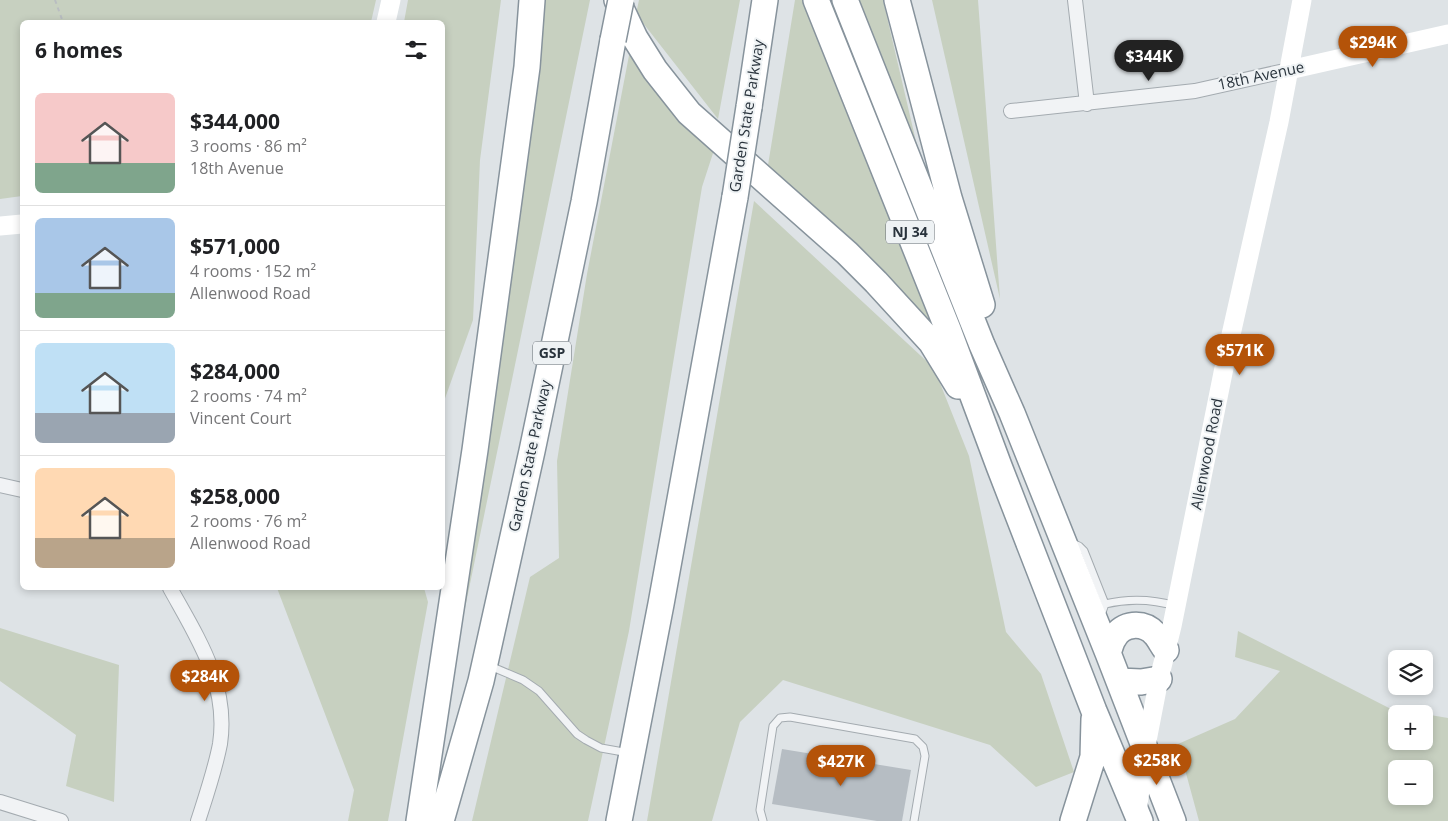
<!DOCTYPE html>
<meta charset="utf-8">
<style>
body{margin:0;font-family:"Open Sans",sans-serif;background:#f2f2f2;color:#202124;height:100vh;display:flex;flex-direction:column;font-size:19px;white-space:nowrap}
*{box-sizing:border-box;margin:0}
p{font-size:16px;color:#757577}
.icon{flex:none;width:28px;height:28px;fill:none;stroke:currentColor;stroke-width:2;stroke-linecap:round;stroke-linejoin:round}
.map{position:relative;flex:1;overflow:hidden}
.side{position:absolute;left:20px;top:20px;width:425px;height:570px;display:flex;flex-direction:column;background:#fff;border-radius:8px;box-shadow:0 2px 8px #0003}
.side>*{flex:none}
.buttons{position:absolute;left:1388px;top:650px;display:grid;gap:10px}
.buttons a{display:grid;place-items:center;width:45px;height:45px;border-radius:8px;background:#fff;box-shadow:0 2px 8px #0003;font-size:25px}
.price{position:absolute;translate:-50% -42px;padding:0 11px;border-radius:18px;background:#b45309;color:#fff;font-size:16px;line-height:32px;filter:drop-shadow(0 1px 2px #0008)}
.price::after{content:'';position:absolute;left:50%;top:30px;width:15px;height:11px;margin-left:-8px;background:inherit;clip-path:polygon(0 0,100% 0,50% 100%)}
.price.selected{background:#222;color:#fff}
ul{padding:0;list-style:none}
li{display:flex;align-items:center;gap:15px;height:125px;padding:0 15px}
li+li{border-top:1px solid #e0e0e0}
li span{display:grid;place-items:center;flex:none;width:140px;height:100px;border-radius:8px;color:#555}
li>.icon{margin-inline-start:auto}
span .icon{width:60px;height:60px;fill:#fffc;stroke-width:1}
li b{font-size:21px}
h2{display:flex;justify-content:space-between;align-items:center;height:60px;padding:0 15px;font-size:21px}
.map>svg:first-child{display:block}
.green{fill:#c7d0c0;fill-rule:evenodd}
.building{fill:#b6bdc3}
.lines{fill:none;stroke-linecap:round;stroke-linejoin:round}
.lane-casing{stroke:#a4abb0;stroke-width:9}
.street-casing{stroke:#a4abb0;stroke-width:16}
.highway-casing{stroke:#87939c;stroke-width:28}
.path{stroke:#b9bdc1;stroke-width:2;stroke-dasharray:4 4;stroke-linecap:butt}
.lane{stroke:#f1f3f5;stroke-width:7}
.street{stroke:#f1f3f5;stroke-width:14}
.secondary{stroke:#fff;stroke-width:19}
.highway{stroke:#fff;stroke-width:25}
.highway-bridge-casing{stroke:#87939c;stroke-width:28;stroke-linecap:butt}
.highway-bridge{stroke:#fff;stroke-width:25}
.labels{text-anchor:middle;stroke-width:4;stroke-linejoin:round;paint-order:stroke}
.shield{fill:#eef2f4;stroke:#646c73;stroke-width:1}
.shield-label{font-size:14px;font-weight:bold;fill:#29333c}
.street-label{font-size:15px;fill:#29333c;stroke:#eef2f4}
</style>
<div class="map">
<svg width="1448" height="821" viewBox="0 0 1448 821">
<rect width="100%" height="100%" fill="#dee3e6"/>
<path class="green" d="M 0,0 L 376,0 L 371,22 L 22,22 L 22,196 L 0,199 Z
M 408,0 L 501,0 L 480,160 L 473,320 L 443,404 L 442,22 L 404,22 Z
M 535,0 L 590,0 L 463,618 Z
M 639,0 L 740,0 L 718,119 L 636,14 Z
M 795,0 L 802,0 L 933,323 L 768,165 Z
M 857,0 L 883,0 L 918,150 Z
M 932,0 L 978,0 L 1000,299 Z
M 631,45 L 715,147 L 702,187 L 629,631 L 588,821 L 472,821 L 530,577 L 559,558 L 557,461 L 587,274 Z
M 754,201 L 934,368 L 969,456 L 1006,632 L 1041,674 L 1074,772 L 1036,787 L 990,745 L 783,680 L 740,722 L 712,821 L 647,821 Z
M 277,588 L 424,588 L 428,602 L 388,821 L 348,821 L 354,790 Z
M 0,628 L 119,665 L 114,802 L 66,786 L 76,735 L 0,681 Z
M 1238,631 L 1389,708 L 1448,718 L 1448,821 L 1199,821 L 1178,744 L 1235,719 L 1280,671 L 1235,657 ZM 1396,714 L 1424,714 L 1424,741 L 1396,741 ZM 1396,769 L 1424,769 L 1424,796 L 1396,796 Z"/>
<path class="building" d="M 782,749 L 911,770 L 902,821 L 877,821 L 772,804 Z"/>
<g class="lines">
<g class="lane-casing">
<path id="lane" d="M 1070,542 L 1079,546 L 1084,551 L 1105,604 L 1101,615
M 1105,604 C 1130,598 1152,599 1176,606
M 490,666 L 523,680 L 539,691 L 577,734 L 586,740 L 601,748 L 629,753
M 763,821 L 760,810 L 773,726 L 780,718 L 790,717 L 915,739 L 923,747 L 925,756 L 914,821"/>
</g>
<g class="street-casing">
<path id="street" d="M 1075,0 L 1087,104
M 1011,111 L 1195,91 L 1289,70
M 0,485 L 22,490
M 170,588 C 197,637 229,684 220,744 C 215,770 206,796 198,821
M 0,802 L 61,821"/>
</g>
<g class="highway-casing">
<path id="highway" d="M 617,0 L 635,38 L 655,70 L 689,113 L 847,253 L 876,282 L 931,342 L 958,386
M 816,0 L 949,332 L 999,466 L 1094,711 L 1140,821
M 845,0 L 982,345 L 1012,413 L 1108,653 L 1173,821
M 897,0 L 949,198 L 982,305
M 749,107 L 765,0
M 1108,653 C 1110,648 1111,642 1114,638 C 1122,623 1143,621 1155,634 C 1159,638 1162,645 1166,650
M 1119,681 L 1141,682 L 1159,679
M 419,821 L 475,450 L 527,67 L 532,0
M 441,821 L 481,681 L 532,451 L 584,202 L 613,40
M 619,821 L 661,604 L 735,197
M 1073,821 L 1093,757 L 1094,719"/>
</g>
<path class="path" d="M 55,0 L 63,22"/>
<use href="#lane" class="lane"/>
<use href="#street" class="street"/>
<path class="secondary" d="M 386,22 L 391,0
M 1289,70 L 1448,34
M 0,226 L 22,224
M 1137,812 L 1146,746 L 1159,679 L 1172,626 L 1228,348 L 1279,122 L 1302,0"/>
<use href="#highway" class="highway"/>
<g class="highway-bridge-casing">
<path id="highway-bridge" d="M 613,40 L 621,0
M 735,197 L 749,107"/>
</g>
<use href="#highway-bridge" class="highway-bridge"/>
</g>
<g class="labels">
<g class="shield">
<rect x="886" y="220.5" width="48" height="23" rx="4"/>
<rect x="533" y="341.5" width="38" height="23" rx="4"/>
</g>
<g class="shield-label">
<text x="910" y="237">NJ 34</text>
<text x="552" y="358">GSP</text>
</g>
<g class="street-label">
<text transform="translate(1261 76) rotate(-12)" y="5">18th Avenue</text>
<text transform="translate(747 116) rotate(-81)" y="5">Garden State Parkway</text>
<text transform="translate(1207 454) rotate(-79)" y="5">Allenwood Road</text>
<text transform="translate(530 456) rotate(-78)" y="5">Garden State Parkway</text>
</g>
</g>
</svg>
<div class="buttons">
<a><svg class="icon" aria-label="layers" viewBox="0 0 24 24"><path d="M12 4l9 5-9 5-9-5zM3 14l9 5 9-5"/></svg></a>
<a>+</a>
<a>−</a>
</div>
<b class="price" style="left:1373px;top:68px">$294K</b>
<b class="price selected" style="left:1149px;top:82px">$344K</b>
<b class="price" style="left:1240px;top:376px">$571K</b>
<b class="price" style="left:205px;top:702px">$284K</b>
<b class="price" style="left:1157px;top:786px">$258K</b>
<b class="price" style="left:841px;top:787px">$427K</b>
<section class="side">
<h2>6 homes<svg class="icon" aria-label="filters" viewBox="0 0 24 24"><path d="M4 7h16M4 17h16"/><circle cx="9" cy="7" r="2"/><circle cx="15" cy="17" r="2"/></svg></h2>
<ul>
<li><span style="background:linear-gradient(#f6c9c9 70%,#7fa58c 0)"><svg class="icon" aria-label="home" viewBox="0 0 24 24"><path d="M3 11l9-7 9 7M6 9v11h12V9"/></svg></span><div><b>$344,000</b><p>3 rooms · 86 m²</p><p>18th Avenue</p></div></li>
<li><span style="background:linear-gradient(#a9c7e8 75%,#7fa58c 0)"><svg class="icon" aria-label="home" viewBox="0 0 24 24"><path d="M3 11l9-7 9 7M6 9v11h12V9"/></svg></span><div><b>$571,000</b><p>4 rooms · 152 m²</p><p>Allenwood Road</p></div></li>
<li><span style="background:linear-gradient(#bfe0f5 70%,#9aa5b1 0)"><svg class="icon" aria-label="home" viewBox="0 0 24 24"><path d="M3 11l9-7 9 7M6 9v11h12V9"/></svg></span><div><b>$284,000</b><p>2 rooms · 74 m²</p><p>Vincent Court</p></div></li>
<li><span style="background:linear-gradient(#ffd9b3 70%,#b9a48a 0)"><svg class="icon" aria-label="home" viewBox="0 0 24 24"><path d="M3 11l9-7 9 7M6 9v11h12V9"/></svg></span><div><b>$258,000</b><p>2 rooms · 76 m²</p><p>Allenwood Road</p></div></li>
</ul>
</section>
</div>
